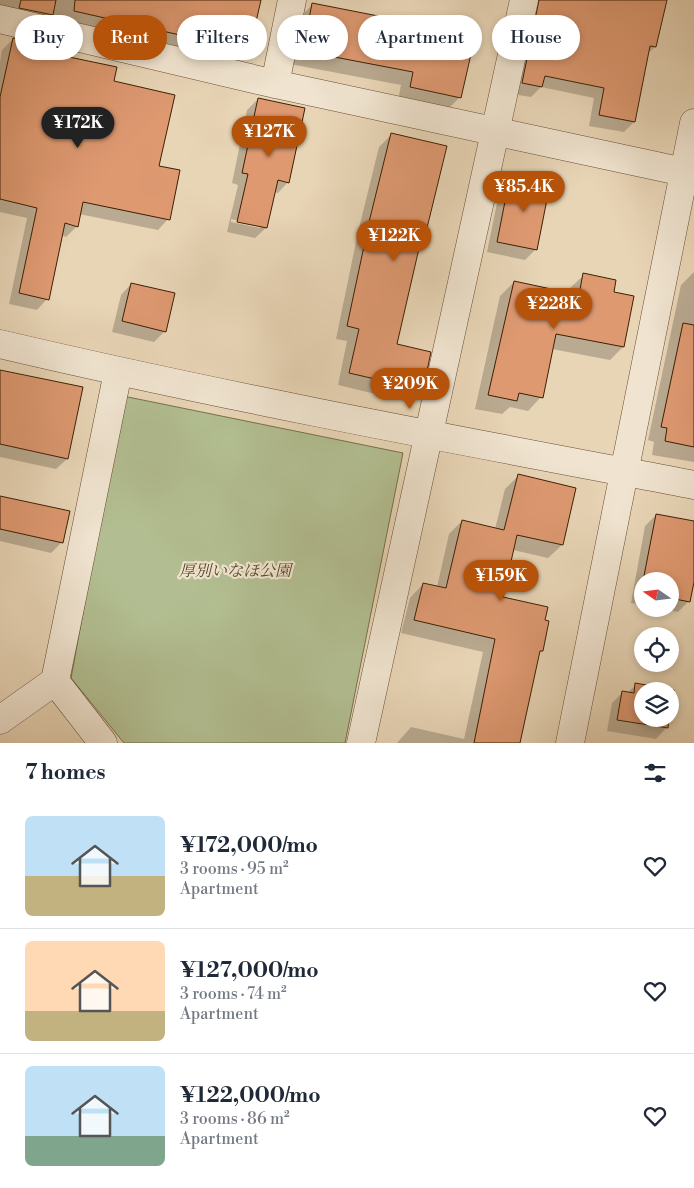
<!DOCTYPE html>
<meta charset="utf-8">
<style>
body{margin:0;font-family:"Libre Bodoni","Noto Serif JP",serif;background:#f2f2f3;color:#1f2937;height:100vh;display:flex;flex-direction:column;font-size:19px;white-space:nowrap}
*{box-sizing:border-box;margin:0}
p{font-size:16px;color:#747a83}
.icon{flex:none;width:28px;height:28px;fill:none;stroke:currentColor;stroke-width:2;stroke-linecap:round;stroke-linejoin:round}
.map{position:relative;height:743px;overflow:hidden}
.panel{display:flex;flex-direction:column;background:#fff;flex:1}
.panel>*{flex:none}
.banner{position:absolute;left:15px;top:15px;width:665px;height:45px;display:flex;gap:10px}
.needle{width:32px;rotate:284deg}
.tools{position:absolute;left:634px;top:572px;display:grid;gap:10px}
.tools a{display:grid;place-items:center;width:45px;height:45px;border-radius:50%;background:#fff;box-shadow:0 2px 8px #0003;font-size:25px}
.price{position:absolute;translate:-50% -42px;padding:0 11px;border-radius:18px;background:#b45309;color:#fff;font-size:16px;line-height:32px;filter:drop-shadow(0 1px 2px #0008)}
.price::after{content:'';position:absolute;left:50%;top:30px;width:15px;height:11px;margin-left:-8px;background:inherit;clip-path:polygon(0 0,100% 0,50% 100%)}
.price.on{background:#222;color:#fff}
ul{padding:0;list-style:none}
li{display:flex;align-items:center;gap:15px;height:125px;padding:0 25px}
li+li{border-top:1px solid #e0e1e3}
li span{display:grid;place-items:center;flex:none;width:140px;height:100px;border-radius:8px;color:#555}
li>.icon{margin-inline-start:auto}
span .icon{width:60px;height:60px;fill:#fffc;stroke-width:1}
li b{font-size:21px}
h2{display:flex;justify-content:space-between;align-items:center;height:60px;padding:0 25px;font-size:21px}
.chip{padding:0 18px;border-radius:22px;background:#fff;box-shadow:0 2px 8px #0003;font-size:18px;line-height:45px}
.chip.on{background:#b45309;color:#fff}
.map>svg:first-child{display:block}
.green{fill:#b2be91;stroke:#776f4a}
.shadow{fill:#0003;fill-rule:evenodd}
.building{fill:#de9971;stroke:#3c2003}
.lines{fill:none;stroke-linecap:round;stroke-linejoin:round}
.minor-casing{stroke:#674d30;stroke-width:29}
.minor{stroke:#f0e4d0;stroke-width:28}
.labels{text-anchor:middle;stroke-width:4.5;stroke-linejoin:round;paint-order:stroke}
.park-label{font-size:16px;font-style:italic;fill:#5a4826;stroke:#f0e4d0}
</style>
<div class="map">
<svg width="694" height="743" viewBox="0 0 694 743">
<rect width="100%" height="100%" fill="#e8d5b6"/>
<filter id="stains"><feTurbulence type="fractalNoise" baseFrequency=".004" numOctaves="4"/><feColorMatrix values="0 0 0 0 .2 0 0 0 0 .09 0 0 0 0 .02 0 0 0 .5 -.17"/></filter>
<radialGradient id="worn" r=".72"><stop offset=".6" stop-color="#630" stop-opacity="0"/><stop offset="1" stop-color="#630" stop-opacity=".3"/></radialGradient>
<path class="green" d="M 123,396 L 403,453 L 345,743 L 124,743 L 71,678 Z"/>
<path class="shadow" d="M 0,0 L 260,0 L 252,34 L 239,47 L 223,43 L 210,57 L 0,9 Z
M 536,0 L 664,0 L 655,47 L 647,54 L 634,122 L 624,132 L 589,126 L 594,98 L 541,87 L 531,97 L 512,94 Z
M 312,5 L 419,25 L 426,18 L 460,97 L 447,110 L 398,100 L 401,85 L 290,64 L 299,18 Z
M 13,39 L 112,82 L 158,167 L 168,219 L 158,230 L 79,214 L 77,226 L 66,237 L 61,235 L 47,299 L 37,310 L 9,304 L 27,218 L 0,212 L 0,62 L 2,50 Z
M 258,99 L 288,182 L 278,193 L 274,192 L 266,228 L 255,238 L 227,232 L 238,185 L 232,183 L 247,110 ZM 231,219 L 260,225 L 260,228 L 231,222 Z
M 392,134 L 425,231 L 421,235 L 396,345 L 421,389 L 409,402 L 338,385 L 347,341 L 336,339 L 358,232 L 379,147 Z
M 511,177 L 536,249 L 525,260 L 487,252 L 500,188 Z
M 694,272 L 694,462 L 652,455 L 654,442 L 648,440 L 681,285 Z
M 584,275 L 623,347 L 610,360 L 552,349 L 541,397 L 528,411 L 510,407 L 502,414 L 475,409 L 500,296 L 514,282 L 569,294 L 570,288 Z
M 131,284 L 165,331 L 154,342 L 112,332 L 121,295 Z
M 0,371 L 67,459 L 56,469 L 0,457 Z
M 518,476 L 562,545 L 548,558 L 513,550 L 501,598 L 543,621 L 542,651 L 538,654 L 519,743 L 397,743 L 411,727 L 464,739 L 483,652 L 401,633 L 410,598 L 423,584 L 437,587 L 449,534 L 462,521 L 495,529 L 505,489 Z
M 0,496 L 62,542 L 51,553 L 0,541 Z
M 656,515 L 694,523 L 694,576 L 689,601 L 678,612 L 661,609 L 670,609 L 670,581 L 642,581 L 642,605 L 631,603 L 645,526 Z
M 636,685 L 673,691 L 670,706 L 670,691 L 642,691 L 642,719 L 668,719 L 666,728 L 656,739 L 607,731 L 612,703 L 622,693 L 627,693 Z"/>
<path class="building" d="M 21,0 L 56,0 L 53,15 L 19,8 Z
M 75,0 L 261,0 L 253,35 L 227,29 L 224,45 L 74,11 Z
M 539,0 L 667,0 L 656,47 L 650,46 L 635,122 L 599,115 L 604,88 L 545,76 L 542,87 L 522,83 Z
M 312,3 L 424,25 L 426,16 L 477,28 L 461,98 L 410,87 L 413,72 L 303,51 Z
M 13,38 L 46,46 L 45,52 L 117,67 L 114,81 L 175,95 L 159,166 L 180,170 L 170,220 L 83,202 L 78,227 L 65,223 L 49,300 L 19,293 L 37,208 L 0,199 L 0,97 Z
M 258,98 L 305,108 L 289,183 L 278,180 L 267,228 L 237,222 L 248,174 L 242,173 Z
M 391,133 L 447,146 L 426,232 L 423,231 L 397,344 L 431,352 L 423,390 L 349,373 L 359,329 L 347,326 L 370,218 Z
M 510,176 L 550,184 L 537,250 L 497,242 Z
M 583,273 L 616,280 L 614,292 L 634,296 L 624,347 L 556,334 L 543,398 L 519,393 L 517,401 L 488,395 L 514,281 L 579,295 Z
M 131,283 L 175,293 L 166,332 L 122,321 Z
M 683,323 L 694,325 L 694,447 L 665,441 L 667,428 L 661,427 Z
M 0,370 L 83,387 L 68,459 L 0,444 Z
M 518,474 L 576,488 L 563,545 L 517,535 L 503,597 L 548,607 L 545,620 L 549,621 L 543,651 L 540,651 L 520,743 L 474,743 L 495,639 L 414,620 L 423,583 L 446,588 L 462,520 L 504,530 Z
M 0,496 L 70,511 L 63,543 L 0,529 Z
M 656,514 L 694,521 L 694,582 L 690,602 L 670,598 L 670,581 L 643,581 Z
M 635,683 L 674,690 L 670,714 L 670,691 L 642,691 L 642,719 L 669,719 L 668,728 L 617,720 L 622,691 L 634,693 Z"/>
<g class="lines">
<g class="minor-casing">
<path id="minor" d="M 0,19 L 275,84 L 684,172
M 275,84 L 292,0
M 0,344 C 230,398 462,441 694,485
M 55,681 L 103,743
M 0,720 L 55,681 L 118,372
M 361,743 L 524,0
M 570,743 L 694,123"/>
</g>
<use href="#minor" class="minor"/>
</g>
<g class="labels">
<g class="park-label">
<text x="235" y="576">厚別いなほ公園</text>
</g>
</g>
<rect width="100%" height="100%" filter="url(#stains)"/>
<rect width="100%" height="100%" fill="url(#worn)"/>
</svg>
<div class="tools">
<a><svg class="needle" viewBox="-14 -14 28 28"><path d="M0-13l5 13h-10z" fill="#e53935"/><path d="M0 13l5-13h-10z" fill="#747a83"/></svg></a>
<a><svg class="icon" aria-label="locate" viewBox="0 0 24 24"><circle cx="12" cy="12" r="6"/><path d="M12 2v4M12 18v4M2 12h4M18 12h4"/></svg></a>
<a><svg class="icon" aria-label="layers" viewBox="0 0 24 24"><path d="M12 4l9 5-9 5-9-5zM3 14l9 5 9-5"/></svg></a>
</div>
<b class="price on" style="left:78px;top:149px">¥172K</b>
<b class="price" style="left:269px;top:158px">¥127K</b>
<b class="price" style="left:524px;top:213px">¥85.4K</b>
<b class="price" style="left:394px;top:262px">¥122K</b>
<b class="price" style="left:554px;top:330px">¥228K</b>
<b class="price" style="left:410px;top:410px">¥209K</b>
<b class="price" style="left:501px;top:602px">¥159K</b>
<div class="banner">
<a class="chip">Buy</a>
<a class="chip on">Rent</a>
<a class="chip">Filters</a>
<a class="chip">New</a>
<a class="chip">Apartment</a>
<a class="chip">House</a>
</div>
</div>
<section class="panel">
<h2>7 homes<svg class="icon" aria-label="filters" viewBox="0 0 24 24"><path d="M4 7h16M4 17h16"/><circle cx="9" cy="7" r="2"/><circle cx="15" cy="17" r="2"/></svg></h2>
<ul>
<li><span style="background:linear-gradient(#bfe0f5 60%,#c2b280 0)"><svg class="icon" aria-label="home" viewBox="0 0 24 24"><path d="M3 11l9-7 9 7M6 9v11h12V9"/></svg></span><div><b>¥172,000/mo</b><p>3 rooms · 95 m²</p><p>Apartment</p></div><svg class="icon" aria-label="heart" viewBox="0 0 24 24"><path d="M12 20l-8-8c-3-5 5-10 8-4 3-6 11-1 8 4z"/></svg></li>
<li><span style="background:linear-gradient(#ffd9b3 70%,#c2b280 0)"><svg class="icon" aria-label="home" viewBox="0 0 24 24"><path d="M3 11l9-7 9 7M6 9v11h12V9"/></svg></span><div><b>¥127,000/mo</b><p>3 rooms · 74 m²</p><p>Apartment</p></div><svg class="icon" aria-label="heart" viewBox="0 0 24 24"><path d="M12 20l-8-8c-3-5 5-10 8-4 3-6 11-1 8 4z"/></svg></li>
<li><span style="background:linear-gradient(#bfe0f5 70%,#7fa58c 0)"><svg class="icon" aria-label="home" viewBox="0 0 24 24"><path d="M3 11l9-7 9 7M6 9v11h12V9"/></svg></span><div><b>¥122,000/mo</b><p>3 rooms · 86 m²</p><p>Apartment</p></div><svg class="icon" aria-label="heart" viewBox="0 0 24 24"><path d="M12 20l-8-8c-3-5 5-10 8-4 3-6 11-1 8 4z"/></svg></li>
</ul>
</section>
